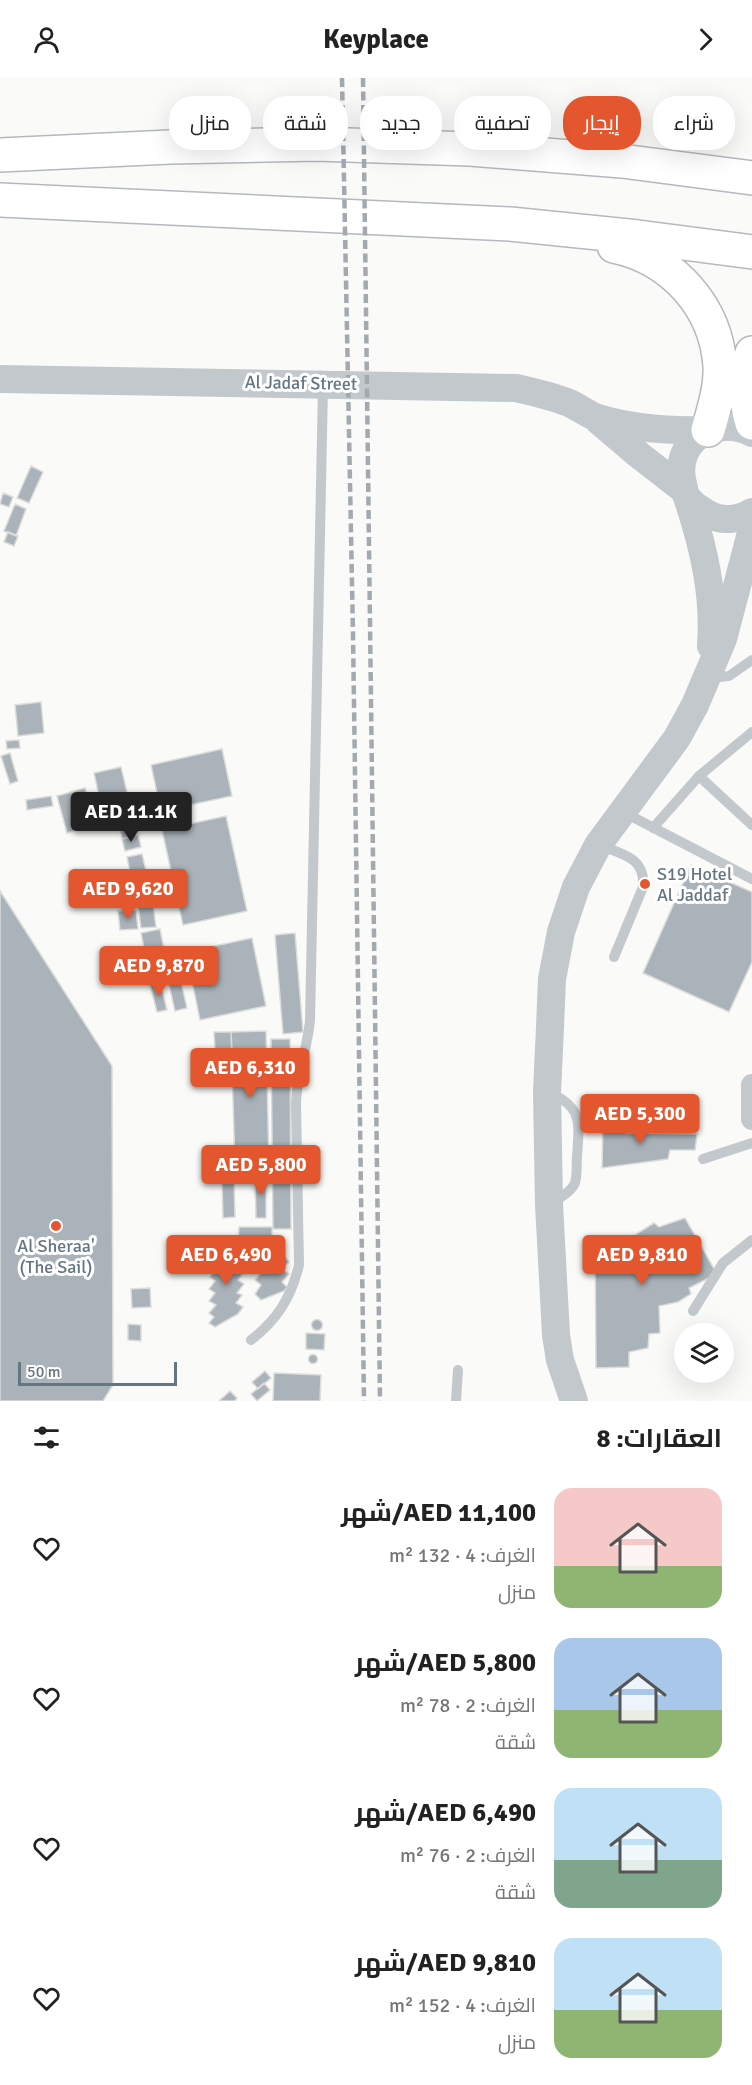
<!DOCTYPE html>
<html lang="ar">
<meta charset="utf-8">
<style>
body{margin:0;font-family:Signika,Cairo,sans-serif;background:#f6f6f6;color:#222;direction:rtl;height:100vh;display:flex;flex-direction:column;font-size:22px;white-space:nowrap}
*{box-sizing:border-box;margin:0}
p{font-size:20px;color:#767676}
.icon{flex:none;width:33px;height:33px;fill:none;stroke:currentColor;stroke-width:2;stroke-linecap:round;stroke-linejoin:round}
.map{position:relative;height:1323px;overflow:hidden;direction:ltr}
.drawer{display:flex;flex-direction:column;background:#fff;flex:1}
.drawer>*{flex:none}
.banner{position:absolute;left:18px;top:18px;width:717px;height:54px;direction:rtl;display:flex;gap:12px}
.controls{position:absolute;left:674px;top:1245px;display:grid;gap:12px}
.controls a{display:grid;place-items:center;width:60px;height:60px;border-radius:50%;background:#fff;box-shadow:0 6px 24px #0002;font-size:30px}
.scale{position:absolute;left:18px;bottom:15px;width:159px;box-sizing:border-box;padding-left:6px;border:3px solid #657683;border-top:0;font-size:16px;line-height:21px;white-space:nowrap;color:#657683;-webkit-text-stroke:4px #fff;paint-order:stroke}
.price{position:absolute;translate:-50% -51px;padding:0 14px;border-radius:6px;background:#e4572e;color:#fff;font-size:20px;line-height:39px;filter:drop-shadow(0 2px 3px #0008)}
.price::after{content:'';position:absolute;left:50%;top:36px;width:18px;height:14px;margin-left:-9px;background:inherit;clip-path:polygon(0 0,100% 0,50% 100%)}
.price.active{background:#222;color:#fff}
ul{padding:0;list-style:none}
li{display:flex;align-items:center;gap:18px;height:150px;padding:0 30px}
li span{display:grid;place-items:center;flex:none;width:168px;height:120px;border-radius:18px;color:#555}
li>.icon{margin-inline-start:auto}
span .icon{width:72px;height:72px;fill:#fffc;stroke-width:1}
li b{font-size:26px}
h2{display:flex;justify-content:space-between;align-items:center;height:72px;padding:0 30px;font-size:26px}
.chip{padding:0 21px;border-radius:24px;background:#fff;box-shadow:0 6px 24px #0002;font-size:21px;line-height:54px}
.chip.active{background:#e4572e;color:#fff}
header{display:flex;justify-content:space-between;align-items:center;height:78px;padding:0 30px;background:#fff;font-size:27px;font-weight:700}
.map>svg:first-child{display:block}
.building{fill:#aab3b9;stroke:#dcdcda;stroke-width:1.5}
.lines{fill:none;stroke-linecap:round;stroke-linejoin:round}
.motorway-casing{stroke:#b4b9bd;stroke-width:36}
.service{stroke:#c3c8cc;stroke-width:10}
.minor{stroke:#c3c8cc;stroke-width:22}
.tertiary{stroke:#c3c8cc;stroke-width:28}
.motorway{stroke:#fff;stroke-width:33}
.rail{stroke:#a2aab0;stroke-width:4.5;stroke-dasharray:9 4.5;stroke-linecap:butt}
.poi-dot{fill:#e4572e;stroke:#fff;stroke-width:2}
.labels{text-anchor:middle;stroke-width:6;stroke-linejoin:round;paint-order:stroke}
.street-label{font-size:18px;fill:#657683;stroke:#fff}
.poi-label{font-size:18px;fill:#657683;stroke:#fff;text-anchor:start}
</style>
<header><svg class="icon" aria-label="forward" viewBox="0 0 24 24"><path d="M9 5l7 7-7 7"/></svg>Keyplace<svg class="icon" aria-label="person" viewBox="0 0 24 24"><circle cx="12" cy="8" r="4"/><path d="M4 21q1-7 8-7t8 7"/></svg></header>
<div class="map">
<svg width="752" height="1323" viewBox="0 0 752 1323">
<rect width="100%" height="100%" fill="#fafaf8"/>
<path class="building" d="M 31,388 L 43,394 L 29,425 L 17,420 Z
M 3,415 L 13,419 L 9,429 L 0,426 Z
M 15,426 L 26,431 L 16,458 L 4,453 Z
M 8,454 L 18,458 L 14,468 L 4,464 Z
M 41,624 L 44,655 L 18,658 L 15,627 Z
M 19,662 L 20,670 L 7,671 L 6,663 Z
M 222,671 L 232,718 L 161,733 L 151,687 Z
M 10,675 L 18,703 L 10,706 L 1,678 Z
M 121,689 L 129,722 L 101,728 L 94,695 Z
M 85,710 L 96,746 L 67,755 L 57,718 Z
M 51,718 L 53,728 L 27,732 L 26,722 Z
M 226,738 L 247,833 L 183,847 L 162,752 Z
M 131,747 L 134,758 L 122,761 L 120,750 Z
M 138,757 L 141,769 L 125,773 L 122,761 Z
M 142,776 L 148,801 L 132,804 L 127,779 Z
M 691,787 L 752,814 L 752,884 L 729,934 L 643,895 Z
M 0,813 L 112,988 L 113,1307 L 103,1323 L 0,1323 Z
M 153,826 L 156,849 L 141,850 L 138,828 Z
M 136,832 L 138,851 L 120,852 L 118,833 Z
M 160,851 L 166,881 L 147,885 L 141,855 Z
M 295,855 L 303,954 L 283,956 L 275,857 Z
M 252,860 L 266,928 L 200,942 L 186,874 Z
M 178,891 L 187,930 L 175,933 L 166,894 Z
M 160,903 L 167,932 L 157,934 L 150,906 Z
M 266,953 L 269,1089 L 235,1090 L 231,954 Z
M 214,954 L 231,954 L 232,972 L 215,972 Z
M 271,961 L 290,961 L 291,1151 L 273,1151 Z
M 603,1042 L 625,1042 L 626,1055 L 697,1056 L 695,1072 L 670,1072 L 668,1081 L 602,1090 Z
M 255,1097 L 266,1097 L 266,1140 L 256,1140 Z
M 234,1104 L 235,1139 L 223,1140 L 222,1105 Z
M 685,1140 L 717,1196 L 689,1210 L 691,1216 L 678,1224 L 659,1228 L 660,1255 L 649,1256 L 648,1270 L 629,1274 L 629,1289 L 596,1290 L 595,1162 L 635,1157 L 654,1145 L 659,1149 Z
M 239,1149 L 272,1149 L 272,1168 L 238,1167 Z
M 216,1167 L 245,1181 L 238,1190 L 244,1194 L 238,1202 L 244,1206 L 237,1215 L 242,1217 L 236,1225 L 243,1229 L 238,1236 L 215,1249 L 209,1245 L 214,1239 L 209,1235 L 216,1227 L 209,1223 L 215,1215 L 209,1211 L 215,1203 L 210,1199 L 216,1191 L 211,1187 L 216,1180 L 211,1176 Z
M 285,1179 L 289,1184 L 282,1191 L 289,1196 L 282,1204 L 287,1209 L 284,1213 L 261,1222 L 255,1216 L 261,1207 L 255,1202 L 261,1195 L 258,1192 L 263,1186 Z
M 150,1210 L 151,1229 L 132,1230 L 131,1211 Z
M311.5 1247a5.5 5.5 0 1 1 11 0a5.5 5.5 0 1 1-11 0Z
M 128,1246 L 141,1247 L 141,1263 L 128,1262 Z
M 306,1255 L 325,1256 L 324,1272 L 306,1271 Z
M308.5 1281a4.5 4.5 0 1 1 9 0a4.5 4.5 0 1 1-9 0Z
M 265,1293 L 271,1300 L 258,1311 L 252,1304 Z
M 274,1295 L 321,1297 L 320,1323 L 273,1323 Z
M 264,1305 L 270,1312 L 257,1323 L 251,1316 Z
M 230,1313 L 237,1320 L 235,1323 L 219,1323 Z"/>
<g class="lines">
<g class="motorway-casing">
<path id="motorway" d="M 0,77 L 170,69 L 317,66 L 470,71 L 622,83 L 752,100
M 0,122 L 510,146 L 638,159 L 752,174
M 614,168 C 672,180 716,228 720,288 C 721,309 714,331 708,352
M 752,275 C 743,299 745,322 752,345"/>
</g>
<path class="service" d="M 710,600 L 729,598 L 752,582
M 699,698 L 752,747
M 625,735 L 752,801
M 653,750 L 699,698 L 752,654
M 599,767 C 621,776 646,779 643,809 L 614,879
M 548,1014 C 584,1029 579,1046 577,1079 C 576,1088 578,1100 574,1107 C 569,1116 559,1120 552,1125
M 703,1081 L 752,1065
M 693,1233 L 723,1185 L 752,1162
M 251,1262 C 277,1242 291,1220 299,1187 L 296,1025 C 297,997 307,971 310,943 L 323,309
M 456,1323 L 458,1292"/>
<path class="minor" d="M 752,1007 L 752,1041"/>
<path class="tertiary" d="M 0,301 L 516,310 C 534,314 552,318 569,325 C 579,329 588,337 598,340 C 633,351 670,353 707,352
M 599,343 L 639,377 L 684,412
M 752,355 C 715,336 672,363 683,406 C 684,410 685,416 687,419 C 692,427 701,432 708,436 C 722,444 739,442 752,434
M 687,419 C 703,467 715,516 711,568
M 574,1323 L 560,1282 L 556,1257 L 549,1126 L 547,1014 L 550,949 L 552,901 L 561,854 L 576,809 L 598,767 L 677,660 L 695,627 L 723,561 L 752,451"/>
<use href="#motorway" class="motorway"/>
<path class="rail" d="M 342,0 L 353,556 L 364,1323
M 363,0 L 380,1323"/>
</g>
<g class="poi-dot">
<circle cx="645" cy="806" r="6"/>
<circle cx="56" cy="1148" r="6"/>
</g>
<g class="labels">
<g class="street-label">
<text transform="translate(301 305) rotate(1)" y="6">Al Jadaf Street</text>
</g>
<g class="poi-label">
<text x="657" y="802">S19 Hotel<tspan x="657" dy="21">Al Jaddaf</tspan></text>
<text x="56" y="1174" text-anchor="middle">Al Sheraa'<tspan x="56" dy="21">(The Sail)</tspan></text>
</g>
</g>
</svg>
<div class="controls">
<a><svg class="icon" aria-label="layers" viewBox="0 0 24 24"><path d="M12 4l9 5-9 5-9-5zM3 14l9 5 9-5"/></svg></a>
</div>
<div class="scale">50 m</div>
<b class="price active" style="left:131px;top:765px">AED 11.1K</b>
<b class="price" style="left:128px;top:842px">AED 9,620</b>
<b class="price" style="left:159px;top:919px">AED 9,870</b>
<b class="price" style="left:250px;top:1021px">AED 6,310</b>
<b class="price" style="left:640px;top:1067px">AED 5,300</b>
<b class="price" style="left:261px;top:1118px">AED 5,800</b>
<b class="price" style="left:226px;top:1208px">AED 6,490</b>
<b class="price" style="left:642px;top:1208px">AED 9,810</b>
<div class="banner">
<a class="chip">شراء</a>
<a class="chip active">إيجار</a>
<a class="chip">تصفية</a>
<a class="chip">جديد</a>
<a class="chip">شقة</a>
<a class="chip">منزل</a>
</div>
</div>
<section class="drawer">
<h2>العقارات: 8<svg class="icon" aria-label="filters" viewBox="0 0 24 24"><path d="M4 7h16M4 17h16"/><circle cx="9" cy="7" r="2"/><circle cx="15" cy="17" r="2"/></svg></h2>
<ul>
<li><span style="background:linear-gradient(#f6c9c9 65%,#8fb573 0)"><svg class="icon" aria-label="home" viewBox="0 0 24 24"><path d="M3 11l9-7 9 7M6 9v11h12V9"/></svg></span><div><b>AED 11,100/شهر</b><p>الغرف: 4 · 132 m²</p><p>منزل</p></div><svg class="icon" aria-label="heart" viewBox="0 0 24 24"><path d="M12 20l-8-8c-3-5 5-10 8-4 3-6 11-1 8 4z"/></svg></li>
<li><span style="background:linear-gradient(#a9c7e8 60%,#8fb573 0)"><svg class="icon" aria-label="home" viewBox="0 0 24 24"><path d="M3 11l9-7 9 7M6 9v11h12V9"/></svg></span><div><b>AED 5,800/شهر</b><p>الغرف: 2 · 78 m²</p><p>شقة</p></div><svg class="icon" aria-label="heart" viewBox="0 0 24 24"><path d="M12 20l-8-8c-3-5 5-10 8-4 3-6 11-1 8 4z"/></svg></li>
<li><span style="background:linear-gradient(#bfe0f5 60%,#7fa58c 0)"><svg class="icon" aria-label="home" viewBox="0 0 24 24"><path d="M3 11l9-7 9 7M6 9v11h12V9"/></svg></span><div><b>AED 6,490/شهر</b><p>الغرف: 2 · 76 m²</p><p>شقة</p></div><svg class="icon" aria-label="heart" viewBox="0 0 24 24"><path d="M12 20l-8-8c-3-5 5-10 8-4 3-6 11-1 8 4z"/></svg></li>
<li><span style="background:linear-gradient(#bfe0f5 60%,#8fb573 0)"><svg class="icon" aria-label="home" viewBox="0 0 24 24"><path d="M3 11l9-7 9 7M6 9v11h12V9"/></svg></span><div><b>AED 9,810/شهر</b><p>الغرف: 4 · 152 m²</p><p>منزل</p></div><svg class="icon" aria-label="heart" viewBox="0 0 24 24"><path d="M12 20l-8-8c-3-5 5-10 8-4 3-6 11-1 8 4z"/></svg></li>
</ul>
</section>
